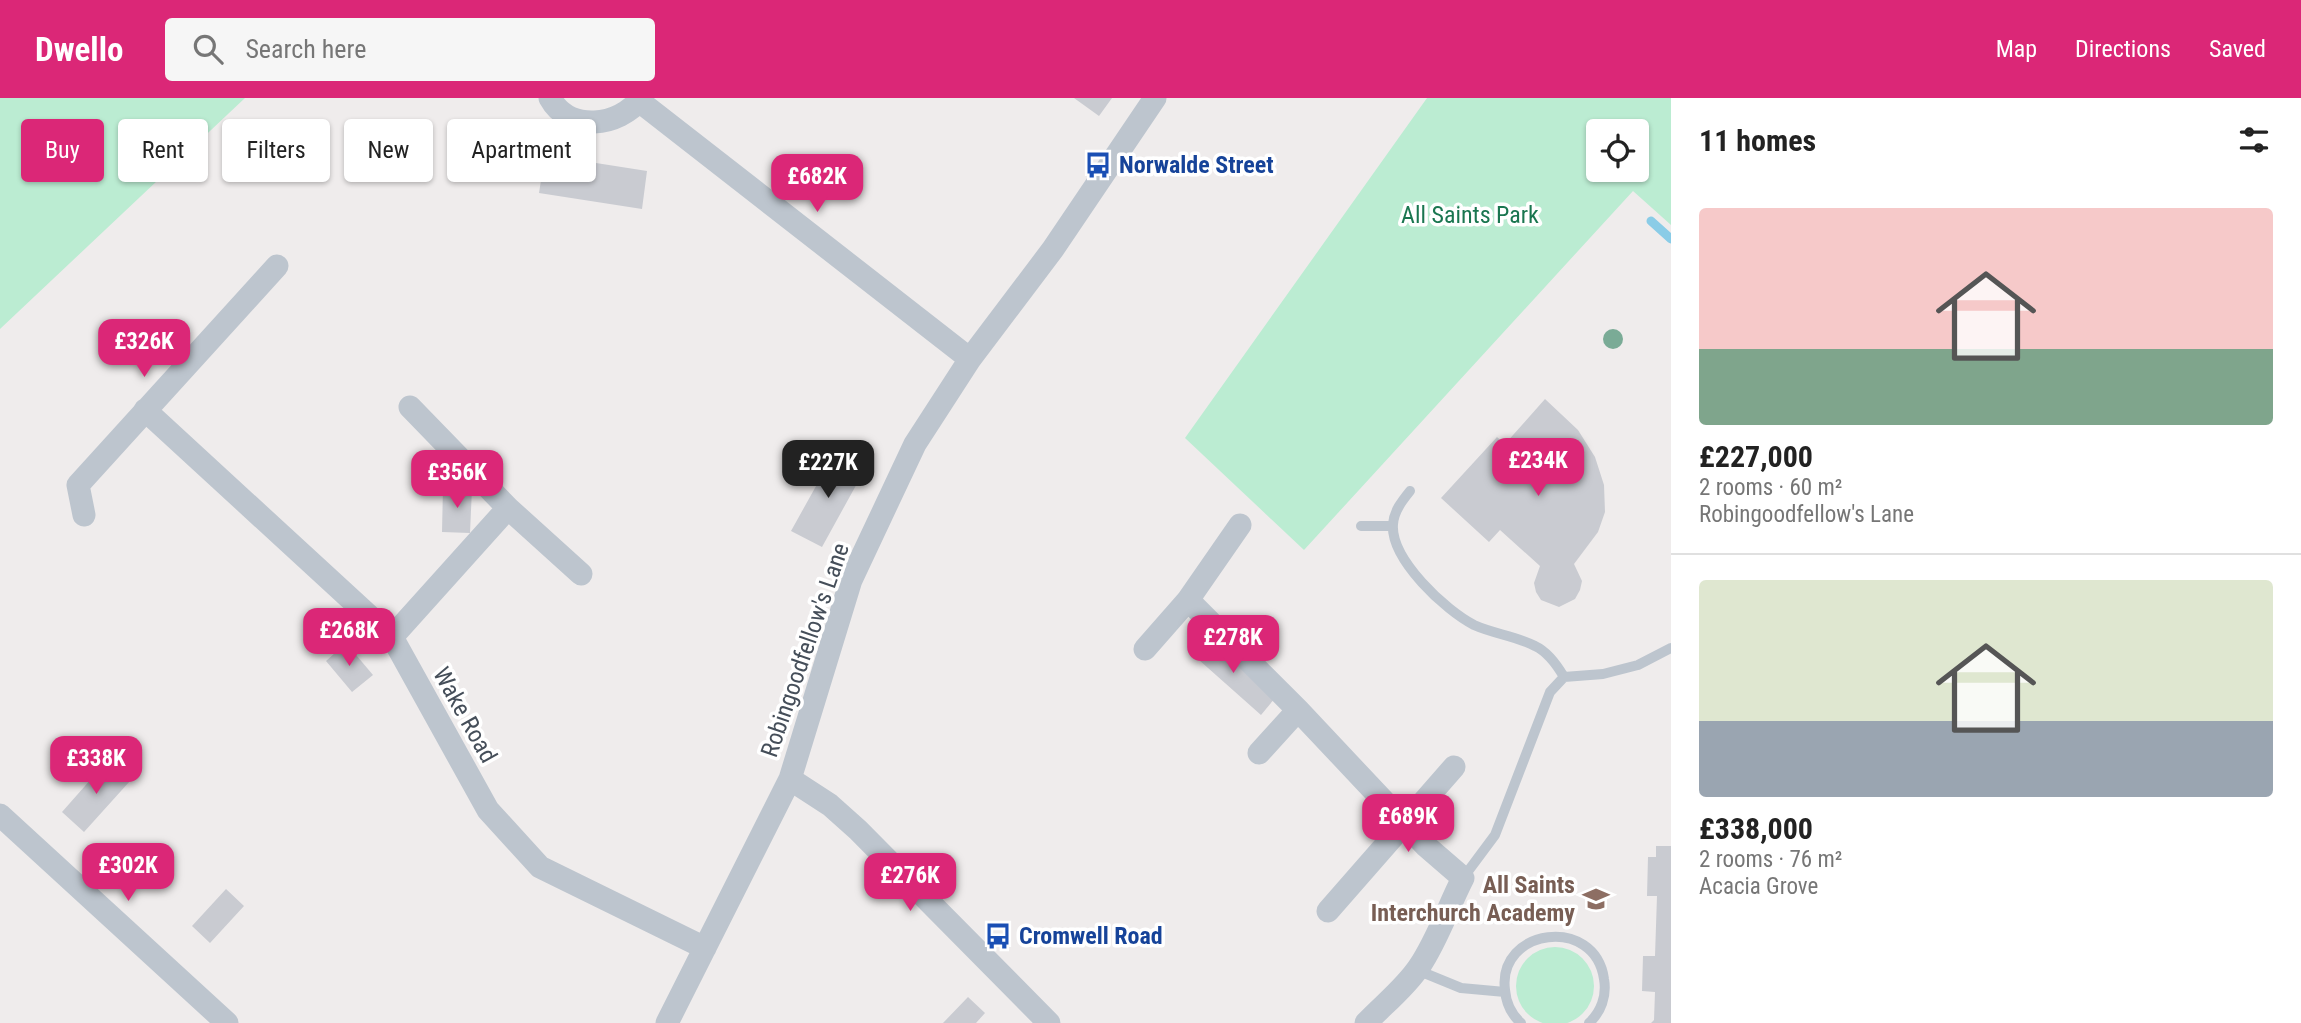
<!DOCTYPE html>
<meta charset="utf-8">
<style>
body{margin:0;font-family:"Roboto Condensed",sans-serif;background:#f6f6f6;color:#222;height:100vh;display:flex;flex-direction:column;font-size:26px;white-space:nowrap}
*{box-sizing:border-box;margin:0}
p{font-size:23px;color:#767676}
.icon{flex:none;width:38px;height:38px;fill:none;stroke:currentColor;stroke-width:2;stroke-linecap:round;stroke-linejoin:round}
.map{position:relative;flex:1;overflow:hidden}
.details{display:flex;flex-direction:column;background:#fff;width:630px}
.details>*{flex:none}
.top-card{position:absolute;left:21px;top:21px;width:665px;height:63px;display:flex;gap:14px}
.fabs{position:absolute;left:1586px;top:21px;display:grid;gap:14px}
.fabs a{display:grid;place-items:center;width:63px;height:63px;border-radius:7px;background:#fff;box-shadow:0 2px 5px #0004;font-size:35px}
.price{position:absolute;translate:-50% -60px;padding:0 16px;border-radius:14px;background:#db2777;color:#fff;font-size:23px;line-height:46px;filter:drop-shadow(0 2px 4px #0008)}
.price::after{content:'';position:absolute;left:50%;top:42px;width:21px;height:16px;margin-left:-10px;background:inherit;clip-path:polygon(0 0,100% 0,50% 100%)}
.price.selected{background:#222;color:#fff}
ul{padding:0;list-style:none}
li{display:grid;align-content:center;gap:14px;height:371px;padding:0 28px}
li+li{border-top:2px solid #e0e0e0}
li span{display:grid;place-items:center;height:217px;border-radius:7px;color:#555}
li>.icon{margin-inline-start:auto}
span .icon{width:126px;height:126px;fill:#fffc;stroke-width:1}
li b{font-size:30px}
h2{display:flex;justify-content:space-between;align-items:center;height:84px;padding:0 28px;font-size:30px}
.pill{padding:0 24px;border-radius:7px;background:#fff;box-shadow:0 2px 5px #0004;font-size:24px;line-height:63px}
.pill.selected{background:#db2777;color:#fff}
header{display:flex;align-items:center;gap:42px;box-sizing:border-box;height:98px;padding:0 35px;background:#db2777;color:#fff}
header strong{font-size:33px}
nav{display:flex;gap:38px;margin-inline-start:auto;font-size:24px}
.search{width:490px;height:63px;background:#f6f6f6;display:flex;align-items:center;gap:18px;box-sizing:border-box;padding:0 24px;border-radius:7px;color:#767676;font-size:26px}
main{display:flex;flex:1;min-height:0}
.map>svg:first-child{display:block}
.green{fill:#bbecd2;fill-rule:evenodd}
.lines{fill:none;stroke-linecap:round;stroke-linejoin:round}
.stream{stroke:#8acce7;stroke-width:9}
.building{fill:#c9cbd1}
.lane{stroke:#bdc5ce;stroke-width:10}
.street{stroke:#bdc5ce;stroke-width:23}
.tree{fill:#7aab96}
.labels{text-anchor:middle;stroke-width:7;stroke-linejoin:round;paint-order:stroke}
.transit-label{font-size:24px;font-weight:bold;fill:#164399;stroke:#fff;text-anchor:start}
.park-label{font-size:24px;fill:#1a7650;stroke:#fff}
.street-label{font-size:24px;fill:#454e59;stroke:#fff}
.education-label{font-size:24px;font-weight:bold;fill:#785e54;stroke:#fff;text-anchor:end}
</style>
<header>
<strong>Dwello</strong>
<div class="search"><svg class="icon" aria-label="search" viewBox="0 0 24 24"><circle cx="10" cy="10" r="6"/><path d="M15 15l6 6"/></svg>Search here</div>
<nav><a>Map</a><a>Directions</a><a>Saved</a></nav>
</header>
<main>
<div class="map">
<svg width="1671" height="925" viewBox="0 0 1671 925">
<rect width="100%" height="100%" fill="#efecec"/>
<path class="green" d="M 0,0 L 245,0 L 0,231 Z
M 1427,0 L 1671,0 L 1671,127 L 1633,93 L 1304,452 L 1185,340 ZM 1598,33 L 1636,33 L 1636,72 L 1598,72 Z
M1516 888a39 39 0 1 1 78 0a39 39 0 1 1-78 0Z"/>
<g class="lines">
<path class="stream" d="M 1651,123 L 1671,141"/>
</g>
<path class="building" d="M 1074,0 L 1112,0 L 1099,18 Z
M 545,57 L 647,73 L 642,111 L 539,95 Z
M 1545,301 L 1578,332 L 1595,359 L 1604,387 L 1605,414 L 1598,434 L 1574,466 L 1582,483 L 1580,492 L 1575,501 L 1559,509 L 1541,502 L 1536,494 L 1534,485 L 1540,468 L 1500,432 L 1489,444 L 1441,400 L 1497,339 L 1505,346 Z
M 835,354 L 865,371 L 822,449 L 791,433 Z
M 443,389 L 472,390 L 470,435 L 442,434 Z
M 1205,537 L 1275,600 L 1261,617 L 1190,554 Z
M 346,545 L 373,577 L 352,594 L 326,563 Z
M 107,663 L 130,683 L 84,734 L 62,714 Z
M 1656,748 L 1671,748 L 1671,925 L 1651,925 L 1654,922 L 1655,894 L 1642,893 L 1643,858 L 1655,858 L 1657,798 L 1647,798 L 1648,759 L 1656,759 Z
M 226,791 L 244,808 L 210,845 L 192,828 Z
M 968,899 L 985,915 L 976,925 L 943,925 Z"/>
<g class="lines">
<path class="lane" d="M 1410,393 C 1402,403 1394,413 1393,426 C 1390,461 1446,513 1474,527 C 1494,536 1516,538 1535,548 C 1548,554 1557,567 1564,579
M 1361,428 L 1393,428
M 1463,780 L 1495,737 L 1550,594 L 1564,579 L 1603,576 L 1638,567 L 1671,550
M 1417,872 L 1461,890 L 1505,894
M 1521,925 C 1511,916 1506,905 1505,892 C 1497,830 1595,817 1604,881 C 1607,898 1601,914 1589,925"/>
<path class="street" d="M 550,0 C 569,35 619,29 641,0
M 639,3 L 970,261
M 410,309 L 508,410 L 581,476
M 145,312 L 392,539 L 488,712 L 540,769 L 705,850
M 84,417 L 78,387 L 277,168
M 1188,502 L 1298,612 L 1426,748 L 1463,780 C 1448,809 1438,841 1419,869 C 1405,890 1383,907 1366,925
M 392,539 L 508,410
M 1145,551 L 1188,502 L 1240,427
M 1259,655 L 1298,612
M 790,681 L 830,707 L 858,732 L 1049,925
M 0,717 L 227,925
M 1328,813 L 1454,669
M 667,925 L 790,681 L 851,482 L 915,346 L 970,261 L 1053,151 L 1155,0"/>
</g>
<circle class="tree" cx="1613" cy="241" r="10"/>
<defs>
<g id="bus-bare" transform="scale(2.1)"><path d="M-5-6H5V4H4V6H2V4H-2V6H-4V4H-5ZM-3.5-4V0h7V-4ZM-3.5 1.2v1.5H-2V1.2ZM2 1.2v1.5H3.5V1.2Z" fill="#1a4fb4" stroke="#fff" stroke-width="2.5" paint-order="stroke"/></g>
<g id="school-bare" transform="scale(2.1)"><path d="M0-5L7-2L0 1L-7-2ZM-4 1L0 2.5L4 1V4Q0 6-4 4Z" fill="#8d6e63" stroke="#fff" stroke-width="2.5" paint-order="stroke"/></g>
</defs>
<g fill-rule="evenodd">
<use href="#bus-bare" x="1098" y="67"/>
<use href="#school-bare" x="1596" y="801"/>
<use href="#bus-bare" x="998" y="838"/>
</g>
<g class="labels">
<g class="transit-label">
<text x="1119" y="75">Norwalde Street</text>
<text x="1019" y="846">Cromwell Road</text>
</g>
<g class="park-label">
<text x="1470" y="125">All Saints Park</text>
</g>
<g class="street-label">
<text transform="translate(805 552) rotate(-71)" y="8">Robingoodfellow's Lane</text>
<text transform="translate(465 617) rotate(61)" y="8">Wake Road</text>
</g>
<g class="education-label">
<text x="1575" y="795">All Saints<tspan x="1575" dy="28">Interchurch Academy</tspan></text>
</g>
</g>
</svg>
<div class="fabs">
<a><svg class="icon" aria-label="locate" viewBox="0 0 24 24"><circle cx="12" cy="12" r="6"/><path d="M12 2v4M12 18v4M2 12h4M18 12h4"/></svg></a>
</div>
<b class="price" style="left:817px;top:116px">£682K</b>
<b class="price" style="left:144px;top:281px">£326K</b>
<b class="price" style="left:1538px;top:400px">£234K</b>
<b class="price selected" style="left:828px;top:402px">£227K</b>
<b class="price" style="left:457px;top:412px">£356K</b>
<b class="price" style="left:349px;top:570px">£268K</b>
<b class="price" style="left:1233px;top:577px">£278K</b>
<b class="price" style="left:96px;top:698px">£338K</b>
<b class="price" style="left:1408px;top:756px">£689K</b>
<b class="price" style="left:128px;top:805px">£302K</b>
<b class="price" style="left:910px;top:815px">£276K</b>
<div class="top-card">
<a class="pill selected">Buy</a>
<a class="pill">Rent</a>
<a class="pill">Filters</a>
<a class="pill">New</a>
<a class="pill">Apartment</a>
</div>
</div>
<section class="details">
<h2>11 homes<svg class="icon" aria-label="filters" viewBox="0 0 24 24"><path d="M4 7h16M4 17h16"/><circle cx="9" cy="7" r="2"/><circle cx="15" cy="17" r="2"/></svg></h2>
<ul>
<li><span style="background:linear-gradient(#f6c9c9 65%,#7fa58c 0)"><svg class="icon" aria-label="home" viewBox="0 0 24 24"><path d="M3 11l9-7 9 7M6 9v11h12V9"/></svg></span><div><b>£227,000</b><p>2 rooms · 60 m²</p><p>Robingoodfellow's Lane</p></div></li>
<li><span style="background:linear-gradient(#dfe7d0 65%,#9aa5b1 0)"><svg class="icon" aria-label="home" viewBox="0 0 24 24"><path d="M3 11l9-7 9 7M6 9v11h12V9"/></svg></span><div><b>£338,000</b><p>2 rooms · 76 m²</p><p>Acacia Grove</p></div></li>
</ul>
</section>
</main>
